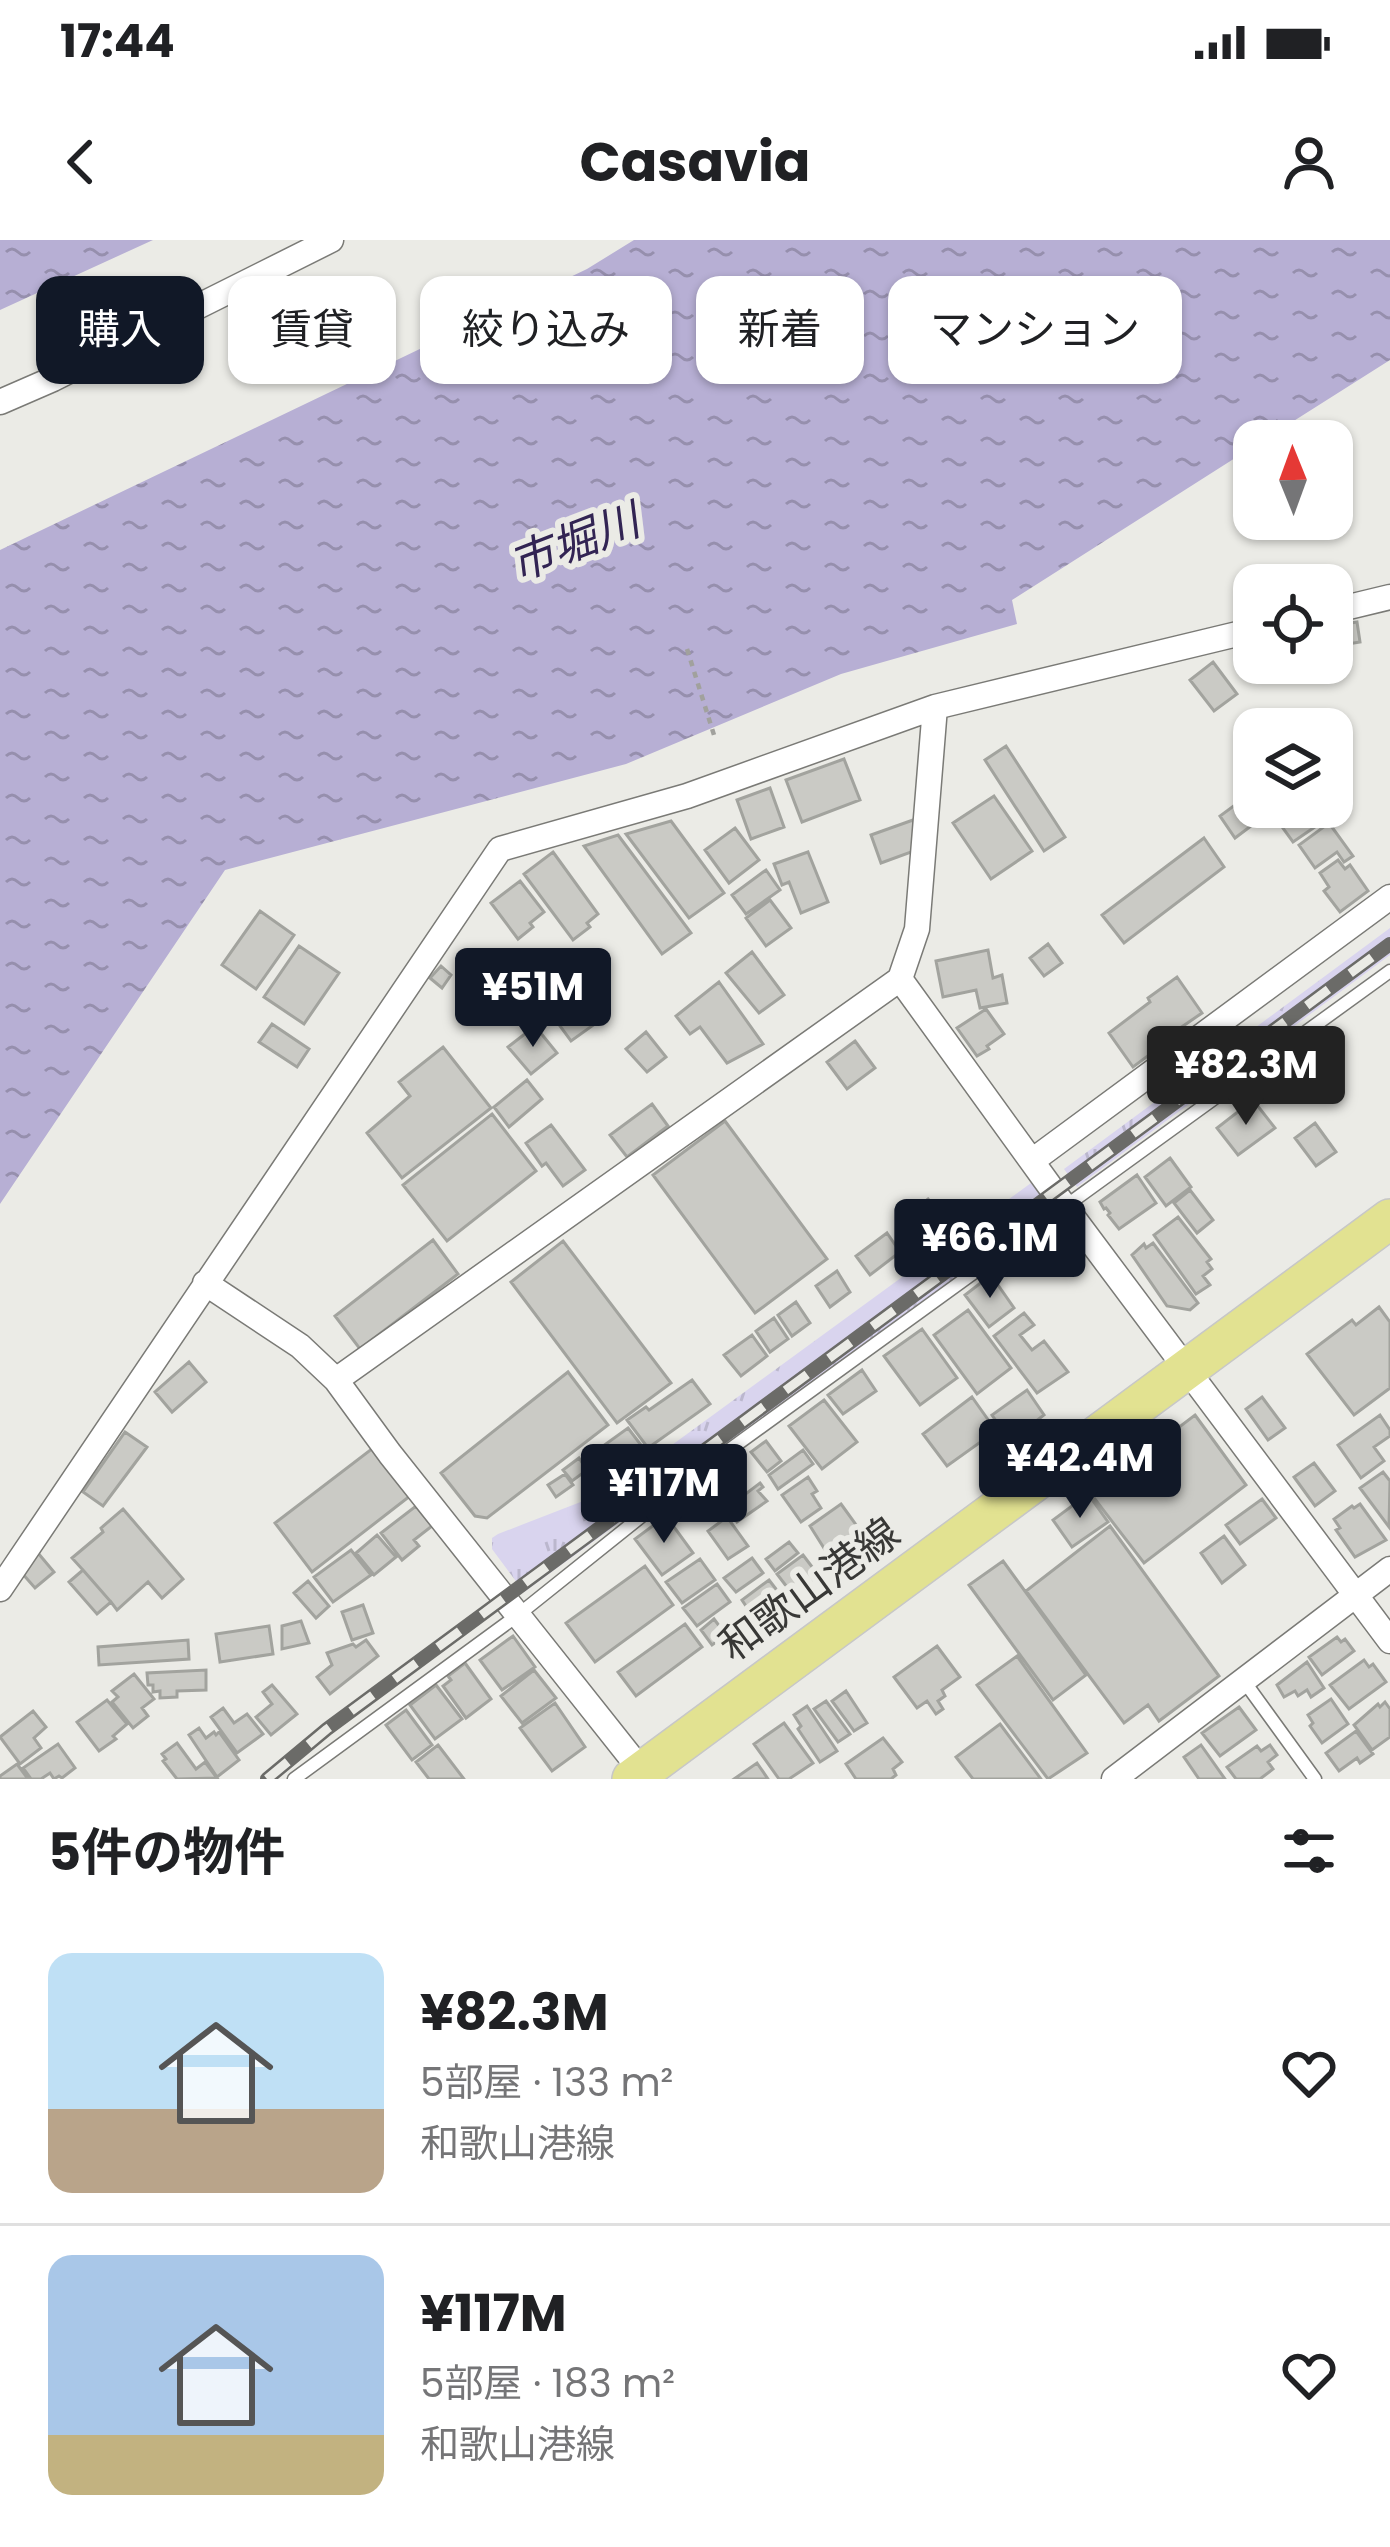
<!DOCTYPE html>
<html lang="ja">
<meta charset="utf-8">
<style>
body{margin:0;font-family:Poppins,"Noto Sans JP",sans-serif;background:#f6f6f6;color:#202124;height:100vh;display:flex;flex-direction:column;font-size:45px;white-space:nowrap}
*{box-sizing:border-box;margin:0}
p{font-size:39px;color:#757577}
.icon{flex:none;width:66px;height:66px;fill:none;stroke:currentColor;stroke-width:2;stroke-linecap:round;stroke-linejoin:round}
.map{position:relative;height:1539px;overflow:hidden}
.side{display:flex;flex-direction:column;background:#fff;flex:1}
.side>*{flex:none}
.hud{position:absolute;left:36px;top:36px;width:1320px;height:108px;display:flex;gap:24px}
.needle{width:78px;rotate:359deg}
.fabs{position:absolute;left:1233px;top:180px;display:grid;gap:24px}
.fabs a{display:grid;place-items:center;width:120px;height:120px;border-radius:24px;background:#fff;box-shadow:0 3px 9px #0004;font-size:60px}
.price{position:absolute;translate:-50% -102px;padding:0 27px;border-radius:12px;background:#111827;color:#fff;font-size:39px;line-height:78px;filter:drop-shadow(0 3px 6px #0008)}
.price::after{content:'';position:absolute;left:50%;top:72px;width:36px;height:27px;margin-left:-18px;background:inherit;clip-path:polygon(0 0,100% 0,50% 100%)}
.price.selected{background:#222;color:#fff}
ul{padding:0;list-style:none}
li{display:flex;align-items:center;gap:36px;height:300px;padding:0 48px}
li+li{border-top:3px solid #e0e0e0}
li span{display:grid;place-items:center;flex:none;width:336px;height:240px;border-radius:24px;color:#555}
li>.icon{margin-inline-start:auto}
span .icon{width:144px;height:144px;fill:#fffc;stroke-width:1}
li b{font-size:51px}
h2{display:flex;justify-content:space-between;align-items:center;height:144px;padding:0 48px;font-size:51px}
.tag{padding:0 42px;border-radius:24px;background:#fff;box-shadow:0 3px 9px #0004;font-size:42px;line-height:108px}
.tag.selected{background:#111827;color:#fff}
.status{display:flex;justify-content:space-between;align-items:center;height:84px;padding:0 60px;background:#fff;direction:ltr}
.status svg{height:33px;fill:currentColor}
header{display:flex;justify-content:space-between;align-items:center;height:156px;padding:0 48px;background:#fff;font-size:54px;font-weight:700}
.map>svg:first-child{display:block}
.grass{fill:url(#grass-tufts)}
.water{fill:url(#water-ripples)}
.building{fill:#cacac5;stroke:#a2a39e;stroke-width:3}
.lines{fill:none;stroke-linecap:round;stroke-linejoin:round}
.service-casing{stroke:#7a7a76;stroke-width:15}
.minor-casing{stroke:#7a7a76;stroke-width:27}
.primary-casing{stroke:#c7c7c7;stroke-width:42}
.path{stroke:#a1a19d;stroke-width:4.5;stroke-dasharray:6 6;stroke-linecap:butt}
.service{stroke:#fff;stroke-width:12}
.minor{stroke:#fff;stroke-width:24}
.primary{stroke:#e2e291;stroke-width:39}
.rail-casing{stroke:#6b6b68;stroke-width:14}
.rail{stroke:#ebebe6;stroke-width:9;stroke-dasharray:27;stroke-linecap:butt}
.labels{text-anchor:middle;stroke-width:12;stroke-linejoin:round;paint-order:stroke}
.street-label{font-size:42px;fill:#383836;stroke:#ebebe6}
.water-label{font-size:45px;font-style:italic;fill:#322453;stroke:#ebebe6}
</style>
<div class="status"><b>17:44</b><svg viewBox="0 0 49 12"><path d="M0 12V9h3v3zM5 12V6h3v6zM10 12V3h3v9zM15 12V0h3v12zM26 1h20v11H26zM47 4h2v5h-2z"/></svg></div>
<header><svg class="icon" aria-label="back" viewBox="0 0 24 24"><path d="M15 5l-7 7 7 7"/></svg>Casavia<svg class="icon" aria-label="person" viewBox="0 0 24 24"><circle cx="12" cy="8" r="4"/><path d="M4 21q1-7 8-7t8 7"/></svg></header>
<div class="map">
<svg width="1390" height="1539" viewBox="0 0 1390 1539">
<defs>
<pattern id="grass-tufts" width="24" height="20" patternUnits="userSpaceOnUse" patternTransform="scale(3)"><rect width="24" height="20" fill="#d9d4ee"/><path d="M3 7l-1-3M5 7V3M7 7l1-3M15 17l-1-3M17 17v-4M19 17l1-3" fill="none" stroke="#bbb7cd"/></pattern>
<pattern id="water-ripples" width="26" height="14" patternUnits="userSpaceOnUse" patternTransform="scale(3)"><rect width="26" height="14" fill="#b7afd4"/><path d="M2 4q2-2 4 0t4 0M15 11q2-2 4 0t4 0" fill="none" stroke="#968fad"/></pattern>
</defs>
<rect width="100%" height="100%" fill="#ebebe6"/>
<path class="grass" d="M 1390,688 L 1390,715 L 1077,947 L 1064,929 Z
M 1031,943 L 1051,968 L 524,1352 L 492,1309 L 492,1298 L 498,1294 L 609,1251 Z"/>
<path class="water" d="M 0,0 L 153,0 L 0,70 Z
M 634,0 L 1390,0 L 1390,120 L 1262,201 L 1254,201 L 1254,206 L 1012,360 L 1017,384 L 841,434 L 626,524 L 225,630 L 0,964 L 0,310 L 587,29 Z"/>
<path class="building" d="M 1357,382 L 1360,402 L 1335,406 L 1332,386 Z
M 1213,422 L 1237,454 L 1214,471 L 1190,440 Z
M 1006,506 L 1065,597 L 1044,611 L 985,520 Z
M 844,519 L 860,560 L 802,582 L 786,540 Z
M 770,548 L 784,587 L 751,599 L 737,560 Z
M 1254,551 L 1254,567 L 1276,567 L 1235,598 L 1220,576 Z
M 994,556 L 1032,611 L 991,639 L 953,583 Z
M 1298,567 L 1312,567 L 1322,582 L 1293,602 L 1277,580 Z
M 913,580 L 916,590 L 914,611 L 881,623 L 871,595 Z
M 671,581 L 724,653 L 689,678 L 626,594 Z
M 1329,583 L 1353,616 L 1344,622 L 1337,612 L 1315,628 L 1299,605 Z
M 735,588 L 759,620 L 729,643 L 705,610 Z
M 618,595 L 691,693 L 662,714 L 584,606 Z
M 1204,598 L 1224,627 L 1124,703 L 1102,675 Z
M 553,612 L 598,674 L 587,683 L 590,687 L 573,700 L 524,634 Z
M 808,612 L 828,662 L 801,673 L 789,642 L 782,645 L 774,624 Z
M 1338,620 L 1345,629 L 1350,625 L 1368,651 L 1340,672 L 1324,651 L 1329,647 L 1320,633 Z
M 766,630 L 780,650 L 746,674 L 732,655 Z
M 520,641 L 544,672 L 530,683 L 533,687 L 518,699 L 491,663 Z
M 770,660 L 791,688 L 766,706 L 746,678 Z
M 260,671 L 294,695 L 256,749 L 222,725 Z
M 1048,704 L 1062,723 L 1044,736 L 1030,718 Z
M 299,706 L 339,733 L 304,784 L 264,757 Z
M 988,710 L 993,738 L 1002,735 L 1007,763 L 980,768 L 976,750 L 943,757 L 936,721 Z
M 752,712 L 784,755 L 759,773 L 726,733 Z
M 441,726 L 451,735 L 442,748 L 430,738 Z
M 576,734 L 606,776 L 571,801 L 541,760 Z
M 1177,737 L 1202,773 L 1170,795 L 1172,798 L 1133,827 L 1109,793 L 1150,762 L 1148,758 Z
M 719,742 L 763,804 L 727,823 L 700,787 L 690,794 L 676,776 Z
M 986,769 L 1004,794 L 987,806 L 989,809 L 977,816 L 957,788 Z
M 272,784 L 309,809 L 297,827 L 259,802 Z
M 535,786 L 557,813 L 531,834 L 508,807 Z
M 646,792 L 666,817 L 647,832 L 626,809 Z
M 855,801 L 875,828 L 847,849 L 827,822 Z
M 443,807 L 491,868 L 402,938 L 367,893 L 410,856 L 399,842 Z
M 1302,809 L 1316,828 L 1284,851 L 1270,831 Z
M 527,840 L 542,859 L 509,887 L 494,867 Z
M 1253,860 L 1275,888 L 1238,915 L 1217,888 Z
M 652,864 L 668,886 L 627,917 L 610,895 Z
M 492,874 L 536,931 L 447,1001 L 403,945 Z
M 725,881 L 827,1019 L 755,1073 L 653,935 Z
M 1315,883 L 1336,912 L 1316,926 L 1295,898 Z
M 551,885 L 585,930 L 563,946 L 546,923 L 542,926 L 526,903 Z
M 1170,918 L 1191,947 L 1166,966 L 1145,937 Z
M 1137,935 L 1156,963 L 1119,989 L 1108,975 L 1110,973 L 1106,968 L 1104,969 L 1100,962 Z
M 1190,950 L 1213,980 L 1197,993 L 1174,963 Z
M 928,959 L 942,976 L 912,999 L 899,982 Z
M 1178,977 L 1211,1019 L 1207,1022 L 1212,1029 L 1203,1036 L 1210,1045 L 1196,1054 L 1154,995 Z
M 887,993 L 900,1012 L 870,1035 L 856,1016 Z
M 433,1000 L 458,1034 L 360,1109 L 335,1076 Z
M 563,1001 L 671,1143 L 617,1183 L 511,1042 Z
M 1153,1003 L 1198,1063 L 1190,1070 L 1167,1066 L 1132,1015 L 1144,1004 L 1146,1008 Z
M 837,1031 L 850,1052 L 830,1067 L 816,1046 Z
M 991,1035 L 1014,1068 L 989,1087 L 965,1055 Z
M 796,1062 L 810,1083 L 792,1096 L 778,1075 Z
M 1379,1067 L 1390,1082 L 1390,1148 L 1354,1175 L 1307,1114 L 1352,1080 L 1356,1085 Z
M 968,1070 L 1011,1128 L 977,1154 L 934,1095 Z
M 1024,1073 L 1034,1085 L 1020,1095 L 1032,1110 L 1044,1101 L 1068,1132 L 1037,1153 L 994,1096 Z
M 774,1078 L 788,1099 L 770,1112 L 756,1091 Z
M 922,1089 L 957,1138 L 920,1165 L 884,1116 Z
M 752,1095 L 767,1116 L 741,1136 L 724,1115 Z
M 189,1122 L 206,1142 L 172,1172 L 155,1152 Z
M 862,1130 L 876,1151 L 843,1174 L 828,1155 Z
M 568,1132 L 608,1185 L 487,1278 L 475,1276 L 441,1233 Z
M 692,1140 L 710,1164 L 648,1208 L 627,1180 L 646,1167 L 649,1170 Z
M 1027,1150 L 1044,1175 L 1010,1201 L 992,1175 Z
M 972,1157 L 996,1191 L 947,1226 L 923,1194 Z
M 1262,1157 L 1285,1188 L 1268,1200 L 1246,1169 Z
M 824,1160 L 857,1202 L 822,1229 L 789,1186 Z
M 1195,1175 L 1246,1245 L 1144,1323 L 1091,1254 Z
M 1380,1175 L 1390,1190 L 1390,1196 L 1374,1207 L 1384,1221 L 1361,1238 L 1338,1205 Z
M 628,1188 L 641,1205 L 634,1211 L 637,1215 L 619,1228 L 603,1206 Z
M 125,1192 L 147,1207 L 103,1266 L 83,1252 Z
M 766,1201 L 781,1221 L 767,1232 L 751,1212 Z
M 373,1208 L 410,1256 L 312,1332 L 275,1283 Z
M 803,1210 L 813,1224 L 778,1249 L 769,1235 Z
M 579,1218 L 587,1230 L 572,1241 L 563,1230 Z
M 1314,1223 L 1335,1251 L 1315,1266 L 1294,1237 Z
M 726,1231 L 741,1252 L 726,1263 L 711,1243 Z
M 1383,1232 L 1390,1241 L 1389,1287 L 1360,1248 Z
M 565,1234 L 573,1245 L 556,1257 L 548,1245 Z
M 808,1237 L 817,1251 L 812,1254 L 821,1268 L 801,1282 L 782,1255 Z
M 760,1243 L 763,1247 L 758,1251 L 767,1261 L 737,1282 L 727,1268 Z
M 1088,1254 L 1108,1282 L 1072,1307 L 1053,1280 Z
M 1262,1259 L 1276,1278 L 1240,1304 L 1226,1285 Z
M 841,1264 L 862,1293 L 829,1316 L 810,1286 Z
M 1360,1264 L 1386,1300 L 1355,1317 L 1336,1290 L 1340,1288 L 1334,1279 L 1352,1266 L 1354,1268 Z
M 416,1266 L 432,1286 L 414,1300 L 419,1306 L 402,1320 L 381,1293 Z
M 123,1269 L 183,1339 L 162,1358 L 148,1342 L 117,1370 L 111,1362 L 97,1374 L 69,1342 L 83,1330 L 72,1318 L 103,1292 L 101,1288 Z
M 666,1276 L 693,1313 L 662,1335 L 635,1299 Z
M 727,1277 L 748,1306 L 728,1319 L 708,1291 Z
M 1110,1286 L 1219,1436 L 1159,1481 L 1148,1465 L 1124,1483 L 1026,1351 Z
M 377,1295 L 396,1317 L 374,1335 L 356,1313 Z
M 1224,1296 L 1245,1325 L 1222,1343 L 1201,1313 Z
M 789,1302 L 798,1313 L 775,1331 L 766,1319 Z
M 351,1310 L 371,1335 L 333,1362 L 314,1337 Z
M 38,1313 L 54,1332 L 35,1348 L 21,1332 Z
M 803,1315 L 819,1336 L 793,1355 L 777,1334 Z
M 752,1318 L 763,1333 L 736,1352 L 724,1338 Z
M 700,1319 L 715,1340 L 682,1363 L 666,1342 Z
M 1003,1321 L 1086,1435 L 1053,1460 L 969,1345 Z
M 645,1326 L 673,1365 L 595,1422 L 566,1383 Z
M 83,1330 L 111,1362 L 97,1374 L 69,1342 Z
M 769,1340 L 779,1353 L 750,1372 L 742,1360 Z
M 308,1341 L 329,1366 L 316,1378 L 294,1353 Z
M 717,1344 L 730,1362 L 697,1386 L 683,1368 Z
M 363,1365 L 373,1393 L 352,1400 L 342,1372 Z
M 714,1379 L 726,1395 L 712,1405 L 701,1390 Z
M 301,1381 L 309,1403 L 282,1409 L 282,1386 Z
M 685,1384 L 702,1407 L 636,1456 L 618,1432 Z
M 269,1386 L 273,1414 L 220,1422 L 216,1394 Z
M 513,1396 L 535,1427 L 502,1450 L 480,1420 Z
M 1337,1397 L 1341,1402 L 1345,1399 L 1354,1411 L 1322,1435 L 1309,1417 Z
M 188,1400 L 189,1419 L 99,1425 L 98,1407 Z
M 366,1400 L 378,1416 L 330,1454 L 317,1437 L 332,1425 L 327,1413 L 353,1404 L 356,1407 Z
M 937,1406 L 960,1437 L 942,1450 L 945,1456 L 938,1461 L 943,1469 L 936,1474 L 927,1461 L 917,1468 L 894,1437 Z
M 1017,1416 L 1087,1513 L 1048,1539 L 977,1445 Z
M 1364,1420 L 1369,1427 L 1373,1424 L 1386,1442 L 1349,1469 L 1330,1445 Z
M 1307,1422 L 1324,1448 L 1311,1457 L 1307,1450 L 1298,1456 L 1295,1451 L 1284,1457 L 1277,1445 Z
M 465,1423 L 491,1459 L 466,1478 L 443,1446 L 451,1440 L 448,1436 Z
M 206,1430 L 206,1450 L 177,1451 L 177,1457 L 160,1458 L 160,1451 L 153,1452 L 153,1445 L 148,1445 L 147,1433 Z
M 534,1430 L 556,1458 L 522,1483 L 501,1456 Z
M 134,1434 L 154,1459 L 142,1468 L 148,1476 L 133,1488 L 112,1462 L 118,1457 L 112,1451 Z
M 272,1445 L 297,1474 L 271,1495 L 256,1477 L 272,1464 L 263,1452 Z
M 436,1445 L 462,1479 L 435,1499 L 410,1465 Z
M 846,1451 L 867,1483 L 854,1491 L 832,1461 Z
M 1331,1459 L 1348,1484 L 1322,1503 L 1310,1486 L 1313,1483 L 1308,1475 Z
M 107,1460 L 127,1484 L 113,1496 L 116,1499 L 99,1511 L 77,1482 Z
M 826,1461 L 850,1494 L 838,1502 L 814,1469 Z
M 1385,1462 L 1390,1469 L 1390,1497 L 1372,1510 L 1354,1485 L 1378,1464 L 1380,1467 Z
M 555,1463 L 585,1507 L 552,1531 L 520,1488 Z
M 807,1466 L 837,1511 L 820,1522 L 798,1489 L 801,1486 L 794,1475 Z
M 1239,1467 L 1256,1490 L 1220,1516 L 1202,1493 Z
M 223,1468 L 234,1483 L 247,1474 L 263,1494 L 237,1513 L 211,1477 Z
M 406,1470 L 432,1505 L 412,1520 L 386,1485 Z
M 33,1471 L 46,1487 L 34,1498 L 41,1508 L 20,1524 L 0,1497 Z
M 784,1483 L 813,1523 L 789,1539 L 779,1539 L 754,1504 Z
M 1000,1484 L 1041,1539 L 973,1539 L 956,1517 Z
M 199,1488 L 206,1498 L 214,1492 L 216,1495 L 219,1492 L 239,1520 L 217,1537 L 189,1495 Z
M 1356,1491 L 1373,1514 L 1360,1523 L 1357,1518 L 1339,1531 L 1326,1513 Z
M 883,1498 L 902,1522 L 893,1529 L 896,1535 L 891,1539 L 856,1539 L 846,1524 Z
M 177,1503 L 196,1529 L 205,1522 L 217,1538 L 177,1539 L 163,1521 L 166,1519 L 162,1514 Z
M 58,1504 L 75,1528 L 62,1538 L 59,1536 L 54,1539 L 50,1533 L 41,1539 L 31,1539 L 23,1528 Z
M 438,1505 L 464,1539 L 429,1539 L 416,1522 Z
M 1201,1505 L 1225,1539 L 1199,1539 L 1184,1517 Z
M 1270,1505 L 1277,1515 L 1268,1522 L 1273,1529 L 1260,1539 L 1236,1539 L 1227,1527 L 1257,1506 L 1261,1511 Z
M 757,1523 L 768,1539 L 734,1539 Z
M 17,1524 L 28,1539 L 0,1539 L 0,1536 Z"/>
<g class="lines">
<g class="service-casing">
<path id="service" d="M 1244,1441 L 1315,1539
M 294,1539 L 518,1375 L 678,1247 L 1390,731"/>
</g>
<g class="minor-casing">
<path id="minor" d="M 0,162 L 53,139 L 331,0
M 1332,371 L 1390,357
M 900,739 L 1054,952 L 1390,1401
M 1032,921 L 1390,657
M 205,1043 L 300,1106 L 336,1140 L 390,1214 L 648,1539
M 336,1140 L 900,739 L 917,689 L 935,467
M 0,1349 L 500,609 L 687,556 L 935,467 L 1254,390
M 1114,1539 L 1390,1329"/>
</g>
<g class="primary-casing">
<path id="primary" d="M 632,1539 L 1390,979"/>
</g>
<path class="path" d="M 687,409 L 714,495"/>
<use href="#service" class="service"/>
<use href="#minor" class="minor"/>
<use href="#primary" class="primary"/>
<g class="rail-casing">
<path id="rail" d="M 267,1539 L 327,1489 L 1390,704"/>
</g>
<use href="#rail" class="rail"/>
</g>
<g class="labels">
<g class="street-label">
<text transform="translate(809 1349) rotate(-36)" y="15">和歌山港線</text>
</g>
<g class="water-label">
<text transform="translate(574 302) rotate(-21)" y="16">市堀川</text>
</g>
</g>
</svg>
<div class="fabs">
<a><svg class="needle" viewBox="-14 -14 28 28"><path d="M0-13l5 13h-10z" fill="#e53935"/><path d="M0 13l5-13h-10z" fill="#757577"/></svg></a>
<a><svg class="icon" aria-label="locate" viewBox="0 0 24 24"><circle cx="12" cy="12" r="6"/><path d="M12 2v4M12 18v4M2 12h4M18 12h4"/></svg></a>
<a><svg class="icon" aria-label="layers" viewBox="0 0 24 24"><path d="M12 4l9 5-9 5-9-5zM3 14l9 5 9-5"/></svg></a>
</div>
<b class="price" style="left:533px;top:810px">¥51M</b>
<b class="price selected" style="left:1246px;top:888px">¥82.3M</b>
<b class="price" style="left:990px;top:1061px">¥66.1M</b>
<b class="price" style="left:1080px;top:1281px">¥42.4M</b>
<b class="price" style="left:664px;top:1306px">¥117M</b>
<div class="hud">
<a class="tag selected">購入</a>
<a class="tag">賃貸</a>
<a class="tag">絞り込み</a>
<a class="tag">新着</a>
<a class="tag">マンション</a>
</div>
</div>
<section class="side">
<h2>5件の物件<svg class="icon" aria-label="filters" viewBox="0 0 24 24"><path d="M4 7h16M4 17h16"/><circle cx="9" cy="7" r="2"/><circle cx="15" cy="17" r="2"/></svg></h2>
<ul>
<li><span style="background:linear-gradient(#bfe0f5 65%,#b9a48a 0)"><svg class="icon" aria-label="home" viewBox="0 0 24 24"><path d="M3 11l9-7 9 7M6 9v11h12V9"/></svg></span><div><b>¥82.3M</b><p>5部屋 · 133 m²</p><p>和歌山港線</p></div><svg class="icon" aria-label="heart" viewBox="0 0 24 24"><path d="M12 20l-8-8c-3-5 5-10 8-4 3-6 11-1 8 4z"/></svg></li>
<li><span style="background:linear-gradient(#a9c7e8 75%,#c2b280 0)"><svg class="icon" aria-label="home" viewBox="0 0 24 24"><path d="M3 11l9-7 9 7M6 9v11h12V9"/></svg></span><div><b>¥117M</b><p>5部屋 · 183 m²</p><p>和歌山港線</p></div><svg class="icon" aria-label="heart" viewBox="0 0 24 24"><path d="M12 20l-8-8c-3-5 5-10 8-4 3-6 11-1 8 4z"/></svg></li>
</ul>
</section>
